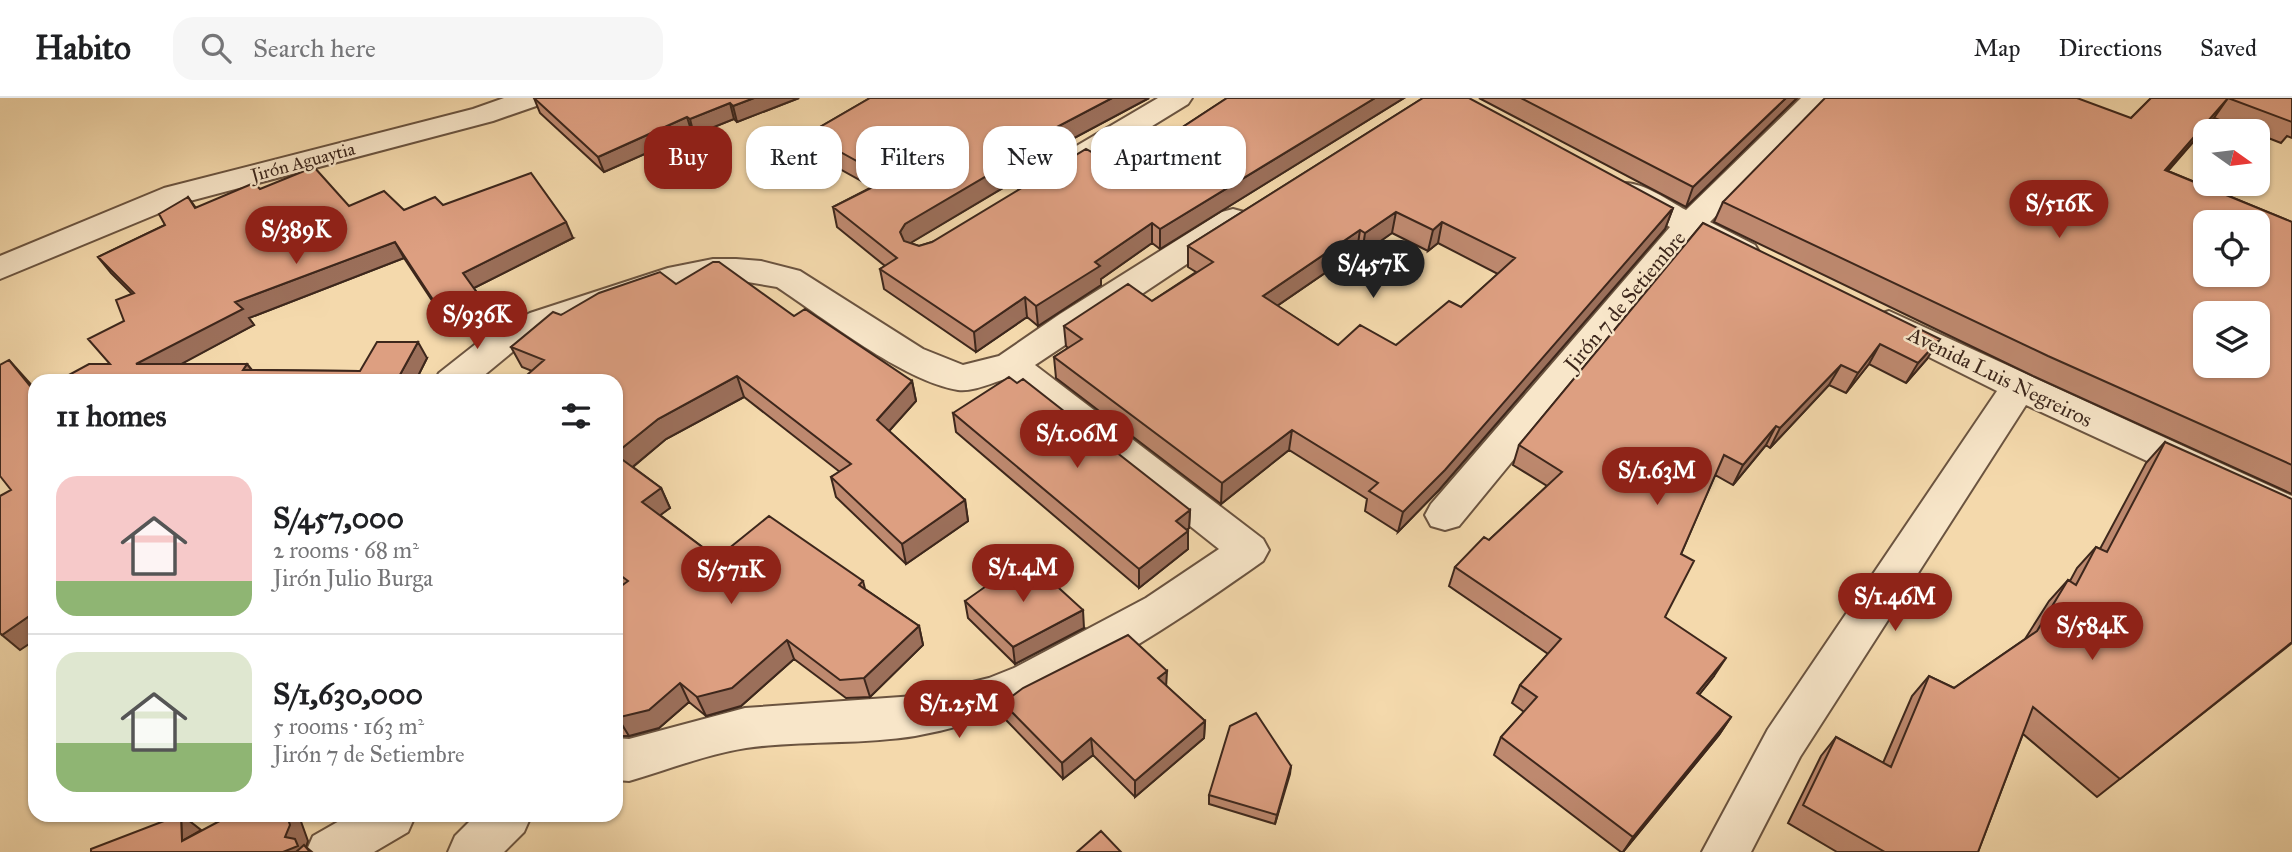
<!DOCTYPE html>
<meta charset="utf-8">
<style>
body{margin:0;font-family:"IM FELL Great Primer",serif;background:#f6f6f6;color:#202124;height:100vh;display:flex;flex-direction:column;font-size:26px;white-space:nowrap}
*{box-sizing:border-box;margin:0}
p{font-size:23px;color:#757577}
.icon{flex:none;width:38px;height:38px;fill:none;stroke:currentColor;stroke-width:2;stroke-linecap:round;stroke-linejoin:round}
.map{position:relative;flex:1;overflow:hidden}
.sheet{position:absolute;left:28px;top:276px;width:595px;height:448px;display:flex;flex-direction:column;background:#fff;border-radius:21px;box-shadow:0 2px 5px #0004}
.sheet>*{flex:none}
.banner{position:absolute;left:644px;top:28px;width:665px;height:63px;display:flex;gap:14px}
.needle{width:46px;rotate:104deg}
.controls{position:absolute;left:2193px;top:21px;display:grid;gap:14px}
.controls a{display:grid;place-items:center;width:77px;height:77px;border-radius:14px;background:#fff;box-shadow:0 2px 5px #0004;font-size:35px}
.price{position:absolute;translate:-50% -60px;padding:0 16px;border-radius:24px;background:#8f2418;color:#fff;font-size:23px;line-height:46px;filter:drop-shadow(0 2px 4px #0008)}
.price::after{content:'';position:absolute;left:50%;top:42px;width:21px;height:16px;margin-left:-10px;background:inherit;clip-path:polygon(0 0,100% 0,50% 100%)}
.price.active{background:#222;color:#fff}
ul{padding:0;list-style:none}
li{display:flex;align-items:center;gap:21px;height:175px;padding:0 28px}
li+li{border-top:2px solid #e0e0e0}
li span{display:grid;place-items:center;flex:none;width:196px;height:140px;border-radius:21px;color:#555}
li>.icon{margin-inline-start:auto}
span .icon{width:84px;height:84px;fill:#fffc;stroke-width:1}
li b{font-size:30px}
h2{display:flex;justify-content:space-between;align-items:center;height:84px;padding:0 28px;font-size:30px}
.tag{padding:0 24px;border-radius:21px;background:#fff;box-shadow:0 2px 5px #0004;font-size:24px;line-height:63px}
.tag.active{background:#8f2418;color:#fff}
header{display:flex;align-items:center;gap:42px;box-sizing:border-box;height:98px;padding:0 35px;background:#fff;border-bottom:2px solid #e0e0e0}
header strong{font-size:33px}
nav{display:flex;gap:38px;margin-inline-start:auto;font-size:24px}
.search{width:490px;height:63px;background:#f6f6f6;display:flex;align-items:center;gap:18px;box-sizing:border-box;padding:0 24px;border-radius:21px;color:#757577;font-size:26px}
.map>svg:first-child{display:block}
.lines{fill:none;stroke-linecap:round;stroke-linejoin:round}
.minor-casing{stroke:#6b5440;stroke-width:4}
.minor{fill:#f8e6c9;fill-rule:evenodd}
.wall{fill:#be896f;stroke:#3d271c;stroke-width:2;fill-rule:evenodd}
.shaded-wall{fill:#9b6f5a;stroke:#3d271c;stroke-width:2}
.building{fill:#dd9f81;stroke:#3d271c;stroke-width:2;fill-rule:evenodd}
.labels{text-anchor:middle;stroke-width:5;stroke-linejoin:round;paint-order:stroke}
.far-street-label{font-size:18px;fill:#3d271c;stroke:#f8e6c9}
.street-label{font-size:21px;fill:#3d271c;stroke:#f8e6c9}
</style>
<header>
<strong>Habito</strong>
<div class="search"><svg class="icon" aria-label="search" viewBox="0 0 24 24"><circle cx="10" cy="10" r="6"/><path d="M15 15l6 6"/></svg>Search here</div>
<nav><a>Map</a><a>Directions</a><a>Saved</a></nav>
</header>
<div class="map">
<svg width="2292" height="754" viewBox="0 0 2292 754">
<rect width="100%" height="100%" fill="#f4d9ac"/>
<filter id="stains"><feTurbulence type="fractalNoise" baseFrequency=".00286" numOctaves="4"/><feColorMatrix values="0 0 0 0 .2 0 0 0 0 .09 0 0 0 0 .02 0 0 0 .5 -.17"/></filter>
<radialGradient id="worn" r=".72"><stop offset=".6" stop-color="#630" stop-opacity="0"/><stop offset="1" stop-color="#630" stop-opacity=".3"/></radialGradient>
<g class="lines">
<g class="minor-casing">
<path id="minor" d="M 504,0 L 546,0 L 542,6 L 493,23 L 186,104 L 0,181 L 0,158 L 164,90 L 473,11 Z
M 1158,0 L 1192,0 L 1188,6 L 1056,87 L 1045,89 L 1034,87 L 1030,80 L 1034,73 Z
M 1801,0 L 1831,0 L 1710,124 L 1755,147 L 1759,154 L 1755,161 C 1732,167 1713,152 1694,142 L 1459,428 L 1445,432 L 1431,428 L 1425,417 L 1431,406 L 1670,129 L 1615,100 L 1610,93 L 1615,86 C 1639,80 1665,101 1686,112 Z
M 1233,111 L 1244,114 L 1249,121 L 1244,128 L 1035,267 L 1263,441 L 1269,452 L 1263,463 C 1158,537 1044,615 915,638 C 860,647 802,642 746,650 C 707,656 667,672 629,683 L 616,682 L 616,640 L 629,641 L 745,610 L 915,598 L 989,580 L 1014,570 L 1146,500 L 1219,451 L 1005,281 C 992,285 972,294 958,292 C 903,283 824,220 777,189 L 736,182 L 713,182 L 676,189 L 544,236 L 516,251 L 476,284 L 434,284 L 439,275 L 491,234 L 530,215 L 668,170 L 713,161 L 736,161 L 761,163 L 800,173 L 923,251 L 963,267 L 999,258 L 1060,216 L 1222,114 Z
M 1889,213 L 2292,398 L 2292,430 L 2026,307 L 1800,659 L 1751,754 L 1702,754 L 1768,631 L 1997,293 L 1877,233 L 1872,225 L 1877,217 Z
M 348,718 L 415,718 L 408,734 L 374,754 L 306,754 L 313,738 Z
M 475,718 L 531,718 L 524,734 L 504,754 L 448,754 L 455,738 Z"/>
</g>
<use href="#minor" class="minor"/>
</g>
<path class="wall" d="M 534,0 L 799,0 L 737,24 L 734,21 L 694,37 L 692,35 L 604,74 L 540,15 Z
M 870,0 L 1149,0 L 1059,48 L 1060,56 L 910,145 L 919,148 L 932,144 L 1120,70 L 1227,0 L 1404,0 L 1160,151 L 1152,145 L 1101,181 L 1101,187 L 1038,228 L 1027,219 L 976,254 L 884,191 L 880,171 L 885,168 L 837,129 L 833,109 L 872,89 L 813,56 L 808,36 Z
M 1423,0 L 1673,110 L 1665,131 L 1439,392 L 1398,434 L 1365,413 L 1367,401 L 1289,352 L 1221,406 L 1056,280 L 1054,259 L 1068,250 L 1066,248 L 1064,228 L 1152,203 L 1196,174 L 1188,169 L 1188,148 ZM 1392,135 L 1428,153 L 1438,145 L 1498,176 L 1461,209 L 1396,247 L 1338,247 L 1277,208 L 1357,153 L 1362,156 Z
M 1479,0 L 1797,0 L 1686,109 Z
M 2151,0 L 2292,0 L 2292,40 L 2287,38 L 2281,45 L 2258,36 L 2258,33 L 2250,33 L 2214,20 L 2168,73 L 2292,124 L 2292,396 L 2033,278 L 1714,124 L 1723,104 L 2131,20 Z
M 260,91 L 349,108 L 404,112 L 443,107 L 573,140 L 474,190 L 492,220 L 454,236 L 404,160 L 249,220 L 254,227 L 180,266 L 247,266 L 252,272 L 360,273 L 427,260 L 415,284 L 56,284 L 110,266 L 124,223 L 132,196 L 111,175 L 98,159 L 165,127 L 188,99 L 196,110 Z
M 1703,125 L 1927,261 L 1906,285 L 1869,266 L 1846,295 L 1829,287 L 1770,350 L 1766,347 L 1733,387 L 1715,377 L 1681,456 L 1665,519 L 1714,578 L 1699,597 L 1731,619 L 1719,637 L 1623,754 L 1621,754 L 1494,657 L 1501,639 L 1524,614 L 1512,605 L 1520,587 L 1548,556 L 1449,488 L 1455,469 L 1489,442 L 1547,388 L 1513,367 L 1519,347 Z
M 676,186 L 794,218 L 912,283 L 916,303 L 889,333 L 965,402 L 968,423 L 906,466 L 836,399 L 831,379 L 840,374 L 744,299 L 666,341 L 633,369 L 661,390 L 670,410 L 660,417 L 717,460 L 863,483 L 865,491 L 919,528 L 923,547 L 870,599 L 846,600 L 794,561 L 741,608 L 706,618 L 689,604 L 659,630 L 629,638 L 616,638 L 616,492 L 621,489 L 616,485 L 616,284 L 532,273 L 522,269 L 511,249 L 561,217 Z
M 953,315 L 1190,412 L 1189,430 L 1187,432 L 1188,451 L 1139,490 L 956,334 Z
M 2165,344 L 2292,545 L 2097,699 L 2023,636 L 1978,754 L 1837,754 L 1788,725 L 1821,658 L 1836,639 L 1883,665 L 1912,598 L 1929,578 L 1954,590 L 2025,541 L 2049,503 L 2068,482 L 2070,483 L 2077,470 L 2096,449 L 2100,451 L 2146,365 Z
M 965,503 L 1084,530 L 1015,566 L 968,520 Z
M 1166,588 L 1205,623 L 1204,640 L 1135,699 L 1093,657 L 1063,681 L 1006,622 L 1003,605 Z
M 1291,668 L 1275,726 L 1209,706 L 1209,697 Z"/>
<path class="shaded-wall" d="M 754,0 L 799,0 L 737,24 L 733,8 Z
M 1112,0 L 1149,0 L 1059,48 L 1060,56 L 909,146 L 904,154 L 900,134 L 905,126 L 1051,32 Z
M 1375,0 L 1404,0 L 1160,151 L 1160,131 Z
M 1786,0 L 1797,0 L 1686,109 L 1693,89 Z
M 2228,0 L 2214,20 L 2151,91 L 2165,72 Z
M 730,5 L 734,21 L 694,37 L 690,21 Z
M 687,19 L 692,35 L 604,74 L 598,59 Z
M 1673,110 L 1665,131 L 1439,392 L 1398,434 L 1403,414 Z
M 1396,114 L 1392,135 L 1362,156 L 1365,135 Z
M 566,124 L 573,140 L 472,191 L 463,175 Z
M 1442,124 L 1438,145 L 1428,153 L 1433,132 Z
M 1152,125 L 1152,145 L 1101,181 L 1101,187 L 1038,228 L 1036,208 L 1095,164 Z
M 1360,132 L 1357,153 L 1261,219 L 1263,198 Z
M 395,144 L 404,160 L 249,220 L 254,227 L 150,283 L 136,266 L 235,204 Z
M 1025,199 L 1027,219 L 976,254 L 974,234 Z
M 483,203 L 492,220 L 454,236 L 445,220 Z
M 1940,241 L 1927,261 L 1906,285 L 1918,265 Z
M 418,244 L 427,260 L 415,284 L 396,284 Z
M 1880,246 L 1869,266 L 1846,295 L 1858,275 Z
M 9,262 L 35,291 L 35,294 Z
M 247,266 L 259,282 L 243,272 Z
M 1841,267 L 1829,287 L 1770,350 L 1780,330 Z
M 737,278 L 744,299 L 666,341 L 624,376 L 616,359 L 616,355 L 658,321 Z
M 912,283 L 916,303 L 881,342 L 877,322 Z
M 1776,328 L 1766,347 L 1733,387 L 1743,367 Z
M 1292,332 L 1289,352 L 1221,406 L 1222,385 Z
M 661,390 L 670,410 L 651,424 L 642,404 Z
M 965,402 L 968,423 L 906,466 L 902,446 Z
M 1190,412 L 1189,430 L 1175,441 L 1176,423 Z
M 1188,433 L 1188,451 L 1139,490 L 1139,471 Z
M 1083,512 L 1084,530 L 1015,566 L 1013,549 Z
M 35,514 L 35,542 L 20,552 L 2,537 Z
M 919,528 L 923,547 L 870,599 L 864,580 Z
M 787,542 L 794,561 L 741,608 L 706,618 L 697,599 Z
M 1726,560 L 1714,578 L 1686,613 L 1697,595 Z
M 1167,573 L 1166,590 L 1158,580 Z
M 680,585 L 689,604 L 659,630 L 629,638 L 618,620 Z
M 1731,619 L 1719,637 L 1623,754 L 1633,739 Z
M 1205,623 L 1204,640 L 1135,699 L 1135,683 Z
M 1091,640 L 1093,657 L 1063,681 L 1062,665 Z
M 1291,668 L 1290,676 L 1275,726 L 1277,717 Z
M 181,718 L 183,718 L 201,732 L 182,743 Z
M 287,718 L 299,718 L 308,743 L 306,749 L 312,754 L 283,754 Z"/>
<path class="building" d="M 534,0 L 754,0 L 733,8 L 730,5 L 690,21 L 687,19 L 598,59 Z
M 870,0 L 1112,0 L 1051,32 L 1058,36 L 905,126 L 900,134 L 904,143 L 919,148 L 932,144 L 1086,51 L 1120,70 L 1227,0 L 1375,0 L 1160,131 L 1152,125 L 1095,164 L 1100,168 L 1036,208 L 1025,199 L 974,234 L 880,171 L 897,160 L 833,109 L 889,81 L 808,36 Z
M 1423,0 L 1469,0 L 1673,110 L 1445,372 L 1403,414 L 1369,393 L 1378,385 L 1292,332 L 1222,385 L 1054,259 L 1082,241 L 1064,228 L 1128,186 L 1152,203 L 1213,164 L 1188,148 ZM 1396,114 L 1433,132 L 1442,124 L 1515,160 L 1461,209 L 1449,203 L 1396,247 L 1360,227 L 1338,247 L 1263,198 L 1360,132 L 1365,135 Z
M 1521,0 L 1786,0 L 1693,89 Z
M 1825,0 L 2077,0 L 2131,20 L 2151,0 L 2292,0 L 2292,24 L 2228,0 L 2165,72 L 2292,124 L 2292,367 L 2048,258 L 1723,104 ZM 2205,124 L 2258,124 L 2258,177 L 2205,177 ZM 2205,215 L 2258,215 L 2258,268 L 2205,268 Z
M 314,69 L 349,108 L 384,93 L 404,112 L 435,99 L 443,107 L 531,75 L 566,124 L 463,175 L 483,203 L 445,220 L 395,144 L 235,204 L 243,211 L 136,266 L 247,266 L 243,272 L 360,273 L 377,244 L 418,244 L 396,284 L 56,284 L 89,266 L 110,266 L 88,241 L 124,223 L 116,202 L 134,195 L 98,159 L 165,127 L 159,116 L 188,99 L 195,110 L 254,85 L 260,91 Z
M 1703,125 L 1940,241 L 1918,265 L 1880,246 L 1858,275 L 1841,267 L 1780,330 L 1776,328 L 1743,367 L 1724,357 L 1681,456 L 1694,463 L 1665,519 L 1726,560 L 1697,595 L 1731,619 L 1633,739 L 1501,639 L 1537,599 L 1520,587 L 1561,541 L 1455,469 L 1484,439 L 1489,442 L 1562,374 L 1519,347 Z
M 713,164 L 719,164 L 794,218 L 805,211 L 912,283 L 877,322 L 965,402 L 902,446 L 831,379 L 851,366 L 737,278 L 658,321 L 616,355 L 616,284 L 519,284 L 544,262 L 511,249 L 553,214 L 561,217 L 599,195 L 660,174 L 676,186 Z
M 9,262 L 35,294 L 35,514 L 2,537 L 0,535 L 0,398 L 11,392 L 0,378 L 0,267 Z
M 1009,279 L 1017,285 L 1023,281 L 1190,412 L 1176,423 L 1188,433 L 1139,471 L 953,315 Z
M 2165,344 L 2292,401 L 2292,544 L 2120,681 L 2033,609 L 1978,754 L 1885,754 L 1803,707 L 1836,639 L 1891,669 L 1929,578 L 1954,590 L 2037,533 L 2068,482 L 2076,487 L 2096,449 L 2107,454 Z
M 616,357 L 661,390 L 642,404 L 717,460 L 769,418 L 863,483 L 859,487 L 919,528 L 864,580 L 840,582 L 787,542 L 732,590 L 697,599 L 680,585 L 649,612 L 616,620 L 616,492 L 628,483 L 616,474 Z
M 1026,460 L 1083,512 L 1013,549 L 965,503 Z
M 1128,537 L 1167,573 L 1158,580 L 1205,623 L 1135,683 L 1091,640 L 1062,665 L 1003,605 L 1023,590 Z
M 1256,615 L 1291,668 L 1277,717 L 1209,697 L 1230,628 Z
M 177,718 L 181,718 L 182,743 L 229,718 L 287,718 L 290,727 L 285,739 L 295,741 L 298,748 L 283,754 L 91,754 L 91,751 Z
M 1101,733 L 1121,754 L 1077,754 Z
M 304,747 L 310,754 L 296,754 Z"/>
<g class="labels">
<g class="far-street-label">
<text transform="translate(303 64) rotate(-15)" y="6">Jirón Aguaytia</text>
</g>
<g class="street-label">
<text transform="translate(1625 203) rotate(-50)" y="7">Jirón 7 de Setiembre</text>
<text transform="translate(2000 279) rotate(26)" y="7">Avenida Luis Negreiros</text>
</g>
</g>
<rect width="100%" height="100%" filter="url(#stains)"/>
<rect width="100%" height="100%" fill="url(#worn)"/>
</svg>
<div class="controls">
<a><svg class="needle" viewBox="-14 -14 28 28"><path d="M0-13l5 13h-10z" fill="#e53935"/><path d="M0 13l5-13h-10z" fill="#757577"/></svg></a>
<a><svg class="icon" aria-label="locate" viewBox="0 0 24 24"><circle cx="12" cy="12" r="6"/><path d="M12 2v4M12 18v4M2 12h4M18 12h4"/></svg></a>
<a><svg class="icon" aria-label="layers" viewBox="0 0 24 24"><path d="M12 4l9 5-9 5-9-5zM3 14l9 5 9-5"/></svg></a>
</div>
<b class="price" style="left:2059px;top:142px">S/516K</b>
<b class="price" style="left:296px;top:168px">S/389K</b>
<b class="price active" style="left:1373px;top:202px">S/457K</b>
<b class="price" style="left:477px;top:253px">S/936K</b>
<b class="price" style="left:1077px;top:372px">S/1.06M</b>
<b class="price" style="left:1657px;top:409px">S/1.63M</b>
<b class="price" style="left:1023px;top:506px">S/1.4M</b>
<b class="price" style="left:731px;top:508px">S/571K</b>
<b class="price" style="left:1895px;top:535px">S/1.46M</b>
<b class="price" style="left:2092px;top:564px">S/584K</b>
<b class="price" style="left:959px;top:642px">S/1.25M</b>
<div class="banner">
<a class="tag active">Buy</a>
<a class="tag">Rent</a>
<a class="tag">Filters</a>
<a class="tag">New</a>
<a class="tag">Apartment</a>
</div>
<section class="sheet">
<h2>11 homes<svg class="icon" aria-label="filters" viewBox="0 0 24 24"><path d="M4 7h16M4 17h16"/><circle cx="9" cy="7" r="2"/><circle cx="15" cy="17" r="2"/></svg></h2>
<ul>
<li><span style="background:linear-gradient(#f6c9c9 75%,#8fb573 0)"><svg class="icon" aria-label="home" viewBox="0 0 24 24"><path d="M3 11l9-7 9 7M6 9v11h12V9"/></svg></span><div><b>S/457,000</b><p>2 rooms · 68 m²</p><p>Jirón Julio Burga</p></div></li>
<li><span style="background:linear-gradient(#dfe7d0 65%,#8fb573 0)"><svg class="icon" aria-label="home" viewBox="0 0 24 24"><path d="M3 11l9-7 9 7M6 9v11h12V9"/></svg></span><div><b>S/1,630,000</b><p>5 rooms · 163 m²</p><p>Jirón 7 de Setiembre</p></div></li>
</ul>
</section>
</div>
